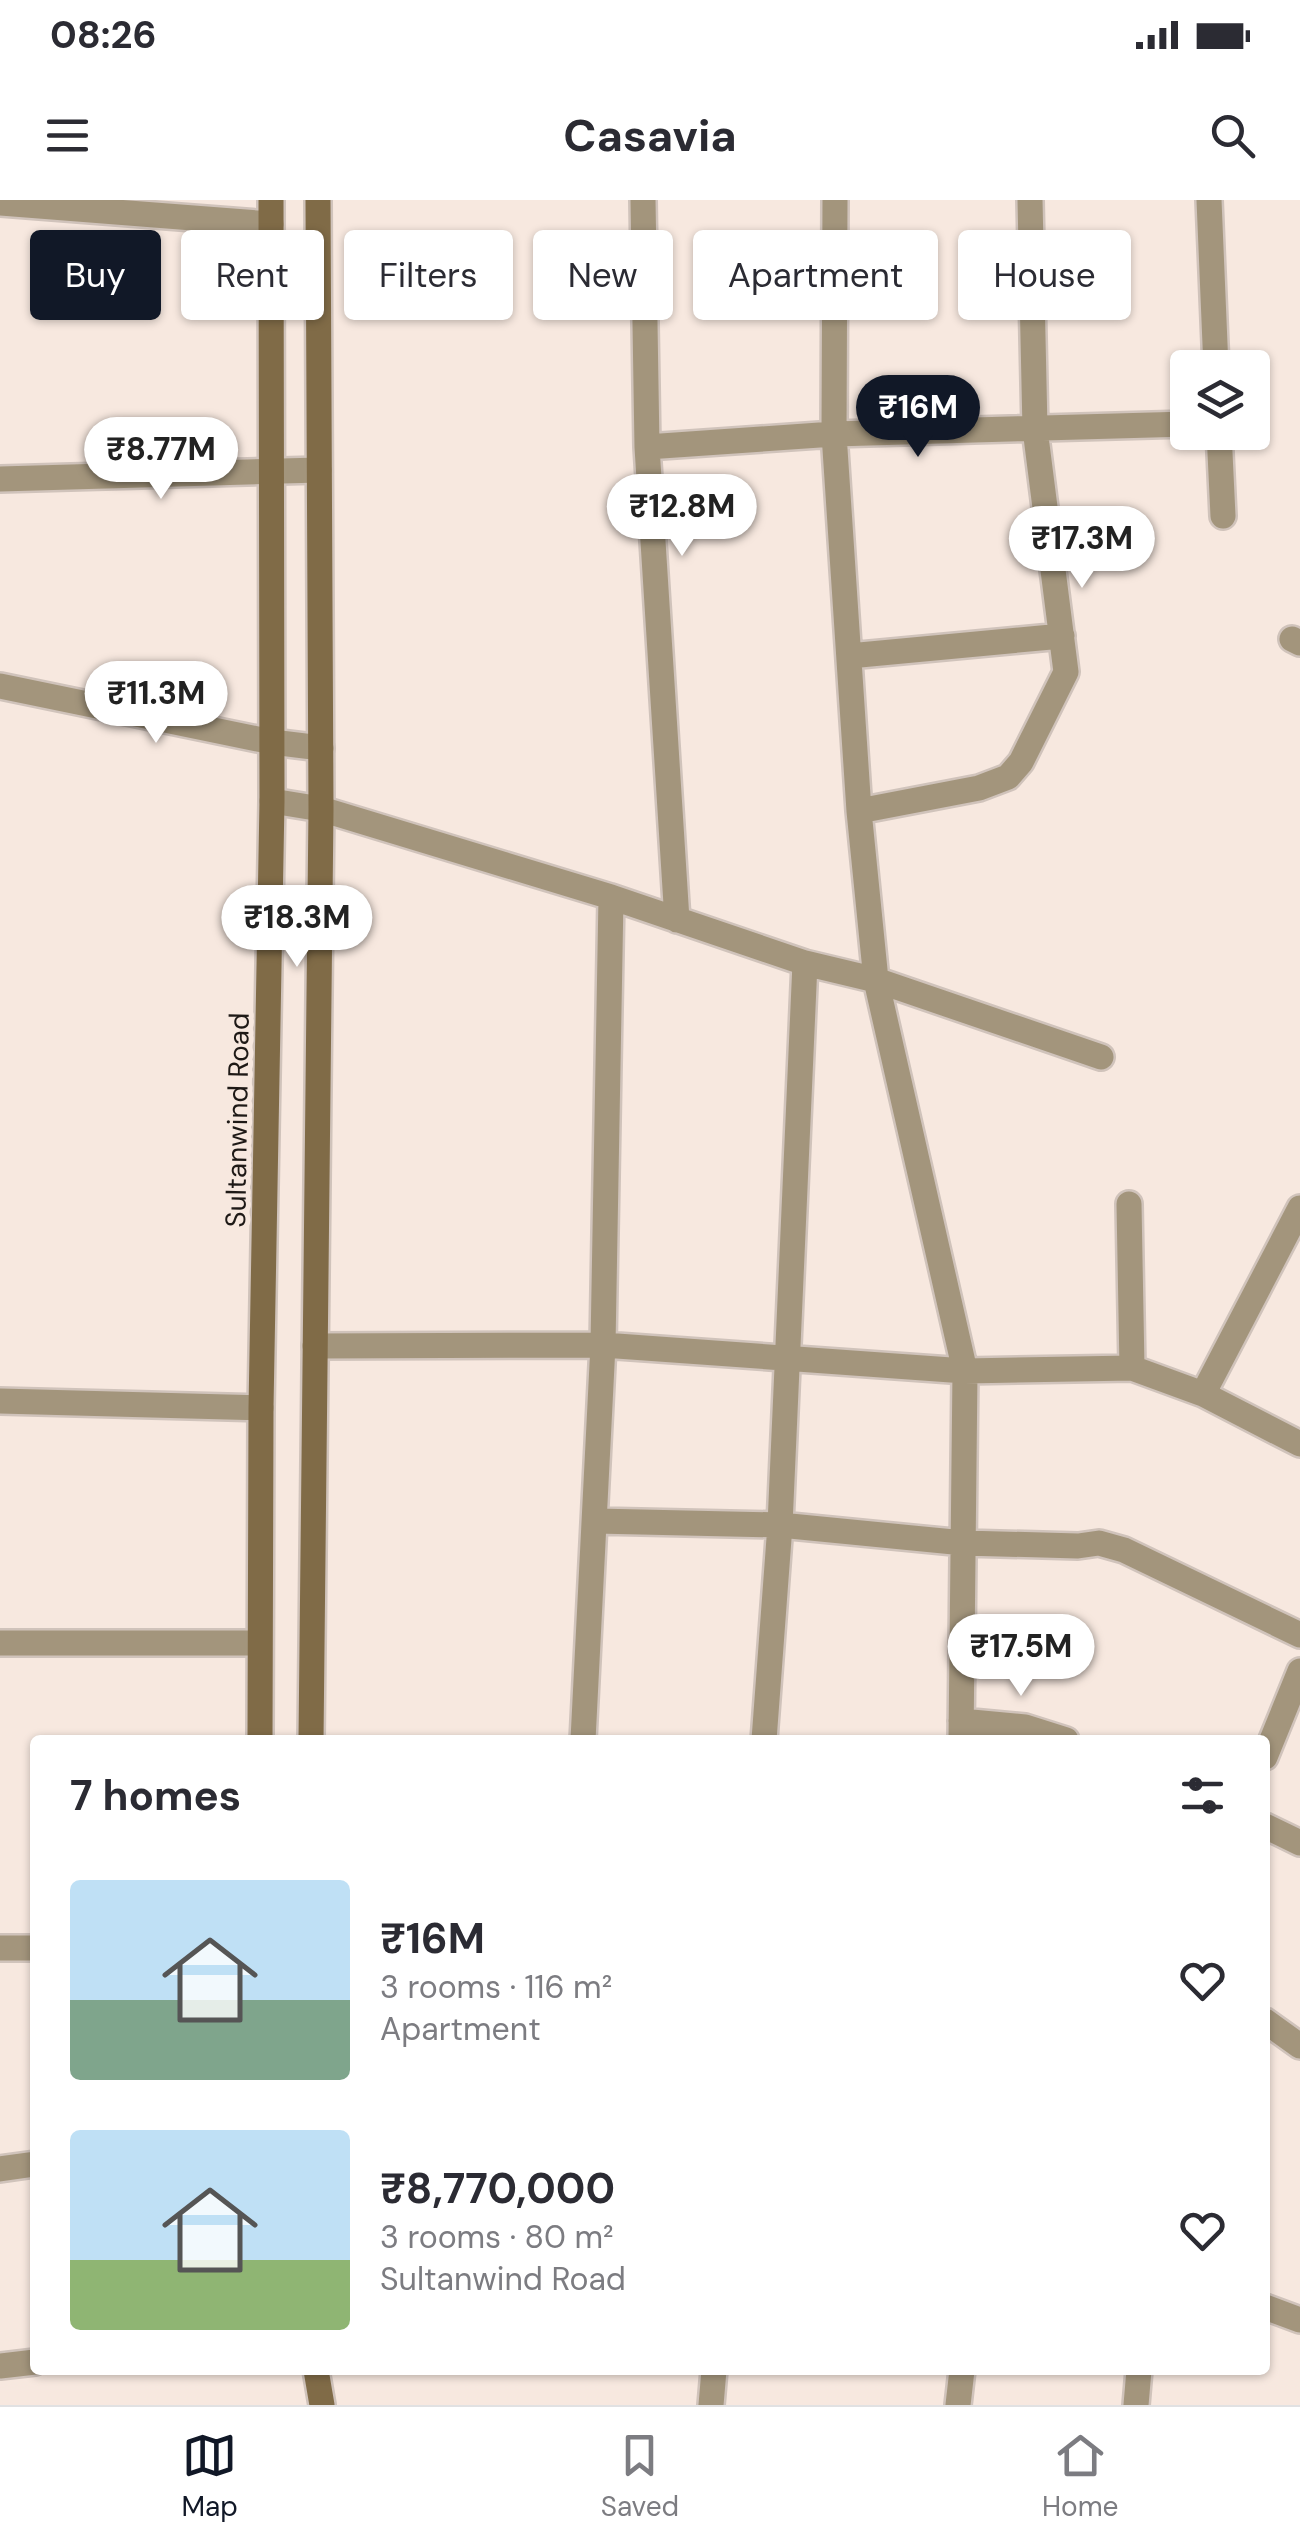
<!DOCTYPE html>
<meta charset="utf-8">
<style>
body{margin:0;font-family:"DM Sans",sans-serif;background:#f2f2f3;color:#2b2b33;height:100vh;display:flex;flex-direction:column;font-size:38px;white-space:nowrap}
*{box-sizing:border-box;margin:0}
p{font-size:32px;color:#7c7c81}
.icon{flex:none;width:55px;height:55px;fill:none;stroke:currentColor;stroke-width:2;stroke-linecap:round;stroke-linejoin:round}
.map{position:relative;flex:1;overflow:hidden}
.drawer{position:absolute;left:30px;top:1535px;width:1240px;height:640px;display:flex;flex-direction:column;background:#fff;border-radius:10px;box-shadow:0 2px 8px #0004}
.drawer>*{flex:none}
.banner{position:absolute;left:30px;top:30px;width:1240px;height:90px;display:flex;gap:20px}
.tools{position:absolute;left:1170px;top:150px;display:grid;gap:20px}
.tools a{display:grid;place-items:center;width:100px;height:100px;border-radius:10px;background:#fff;box-shadow:0 2px 8px #0004;font-size:50px}
.price{position:absolute;translate:-50% -85px;padding:0 22px;border-radius:35px;background:#fff;color:#222;font-size:32px;line-height:65px;filter:drop-shadow(0 2px 5px #0008)}
.price::after{content:'';position:absolute;left:50%;top:60px;width:30px;height:22px;margin-left:-15px;background:inherit;clip-path:polygon(0 0,100% 0,50% 100%)}
.price.active{background:#111827;color:#fff}
ul{padding:0;list-style:none}
li{display:flex;align-items:center;gap:30px;height:250px;padding:0 40px}
li span{display:grid;place-items:center;flex:none;width:280px;height:200px;border-radius:10px;color:#555}
li>.icon{margin-inline-start:auto}
span .icon{width:120px;height:120px;fill:#fffc;stroke-width:1}
li b{font-size:42px}
h2{display:flex;justify-content:space-between;align-items:center;height:120px;padding:0 40px;font-size:42px}
.pill{padding:0 35px;border-radius:10px;background:#fff;box-shadow:0 2px 8px #0004;font-size:35px;line-height:90px}
.pill.active{background:#111827;color:#fff}
.status{display:flex;justify-content:space-between;align-items:center;height:70px;padding:0 50px;background:#fff;direction:ltr}
.status svg{height:28px;fill:currentColor}
header{display:flex;justify-content:space-between;align-items:center;height:130px;padding:0 40px;background:#fff;font-size:45px;font-weight:700}
.menu{display:flex;justify-content:space-around;align-items:center;height:140px;border-top:2px solid #e1e1e2;background:#fff;font-size:28px;color:#7c7c81}
.menu a{display:grid;justify-items:center;gap:5px}
.menu .active{color:#111827}
.map>svg:first-child{display:block}
.lines{fill:none;stroke-linecap:round;stroke-linejoin:round}
.minor-casing{stroke:#d0c3bb;stroke-width:30}
.secondary-casing{stroke:#d0c3bb;stroke-width:30}
.minor{stroke:#a3957c;stroke-width:25}
.secondary{stroke:#806b47;stroke-width:25}
.labels{text-anchor:middle;stroke-width:10;stroke-linejoin:round;paint-order:stroke}
.street-label{font-size:28px;fill:#1e1916;stroke:#f7e8df}
</style>
<div class="status"><b>08:26</b><svg viewBox="0 0 49 12"><path d="M0 12V9h3v3zM5 12V6h3v6zM10 12V3h3v9zM15 12V0h3v12zM26 1h20v11H26zM47 4h2v5h-2z"/></svg></div>
<header><svg class="icon" aria-label="menu" viewBox="0 0 24 24"><path d="M4 6h16M4 12h16M4 18h16"/></svg>Casavia<svg class="icon" aria-label="search" viewBox="0 0 24 24"><circle cx="10" cy="10" r="6"/><path d="M15 15l6 6"/></svg></header>
<div class="map">
<svg width="1300" height="2205" viewBox="0 0 1300 2205">
<rect width="100%" height="100%" fill="#f7e8df"/>
<g class="lines">
<g class="minor-casing">
<path id="minor" d="M 643,0 L 647,247 L 677,720
M 835,0 L 834,234 L 859,611 L 876,780 L 965,1171 L 1132,1168 L 1203,1194 L 1300,1244
M 1209,0 L 1216,168
M 0,3 L 271,24
M 1219,232 L 1223,316
M 647,247 L 834,234 L 1188,224
M 0,279 L 319,270
M 1292,439 L 1300,443
M 849,456 L 1062,436
M 0,486 L 272,542 L 321,548
M 272,601 L 321,609 L 611,697 L 805,763 L 876,780 L 1101,857
M 859,611 L 979,588 L 1008,577 L 1021,562 L 1066,472 L 1035,229 L 1030,0
M 1129,1004 L 1132,1168
M 315,1146 L 603,1145 L 965,1171 L 961,1540
M 1203,1194 L 1300,1008
M 0,1201 L 261,1208
M 596,1321 L 780,1325 L 964,1343 L 1078,1346 L 1099,1343 L 1124,1350 L 1300,1435
M 0,1443 L 258,1443
M 961,1521 L 1025,1527 L 1066,1540
M 583,1540 L 603,1145 L 611,697
M 764,1540 L 780,1325 L 805,763
M 1265,1557 L 1300,1471
M 1265,1626 L 1300,1643
M 0,1748 L 35,1748
M 1265,1821 L 1300,1846
M 0,1969 L 35,1964
M 1265,2107 L 1300,2120
M 0,2166 L 35,2162
M 711,2205 L 714,2170
M 958,2205 L 962,2170
M 1136,2205 L 1139,2170"/>
</g>
<g class="secondary-casing">
<path id="secondary" d="M 260,1540 L 261,1208 L 272,601 L 271,0
M 311,1540 L 321,609 L 318,0
M 316,2170 L 322,2205"/>
</g>
<use href="#minor" class="minor"/>
<use href="#secondary" class="secondary"/>
</g>
<g class="labels">
<g class="street-label">
<text transform="translate(237 920) rotate(-89)" y="10">Sultanwind Road</text>
</g>
</g>
</svg>
<div class="tools">
<a><svg class="icon" aria-label="layers" viewBox="0 0 24 24"><path d="M12 4l9 5-9 5-9-5zM3 14l9 5 9-5"/></svg></a>
</div>
<b class="price active" style="left:918px;top:260px">₹16M</b>
<b class="price" style="left:161px;top:302px">₹8.77M</b>
<b class="price" style="left:682px;top:359px">₹12.8M</b>
<b class="price" style="left:1082px;top:391px">₹17.3M</b>
<b class="price" style="left:156px;top:546px">₹11.3M</b>
<b class="price" style="left:297px;top:770px">₹18.3M</b>
<b class="price" style="left:1021px;top:1499px">₹17.5M</b>
<div class="banner">
<a class="pill active">Buy</a>
<a class="pill">Rent</a>
<a class="pill">Filters</a>
<a class="pill">New</a>
<a class="pill">Apartment</a>
<a class="pill">House</a>
</div>
<section class="drawer">
<h2>7 homes<svg class="icon" aria-label="filters" viewBox="0 0 24 24"><path d="M4 7h16M4 17h16"/><circle cx="9" cy="7" r="2"/><circle cx="15" cy="17" r="2"/></svg></h2>
<ul>
<li><span style="background:linear-gradient(#bfe0f5 60%,#7fa58c 0)"><svg class="icon" aria-label="home" viewBox="0 0 24 24"><path d="M3 11l9-7 9 7M6 9v11h12V9"/></svg></span><div><b>₹16M</b><p>3 rooms · 116 m²</p><p>Apartment</p></div><svg class="icon" aria-label="heart" viewBox="0 0 24 24"><path d="M12 20l-8-8c-3-5 5-10 8-4 3-6 11-1 8 4z"/></svg></li>
<li><span style="background:linear-gradient(#bfe0f5 65%,#8fb573 0)"><svg class="icon" aria-label="home" viewBox="0 0 24 24"><path d="M3 11l9-7 9 7M6 9v11h12V9"/></svg></span><div><b>₹8,770,000</b><p>3 rooms · 80 m²</p><p>Sultanwind Road</p></div><svg class="icon" aria-label="heart" viewBox="0 0 24 24"><path d="M12 20l-8-8c-3-5 5-10 8-4 3-6 11-1 8 4z"/></svg></li>
</ul>
</section>
</div>
<nav class="menu">
<a class="active"><svg class="icon" aria-label="map" viewBox="0 0 24 24"><path d="M3 6l6-2 6 2 6-2v14l-6 2-6-2-6 2zM9 4v14M15 6v14"/></svg>Map</a>
<a><svg class="icon" aria-label="saved" viewBox="0 0 24 24"><path d="M7 4h10v16l-5-4-5 4z"/></svg>Saved</a>
<a><svg class="icon" aria-label="home" viewBox="0 0 24 24"><path d="M3 11l9-7 9 7M6 9v11h12V9"/></svg>Home</a>
</nav>
